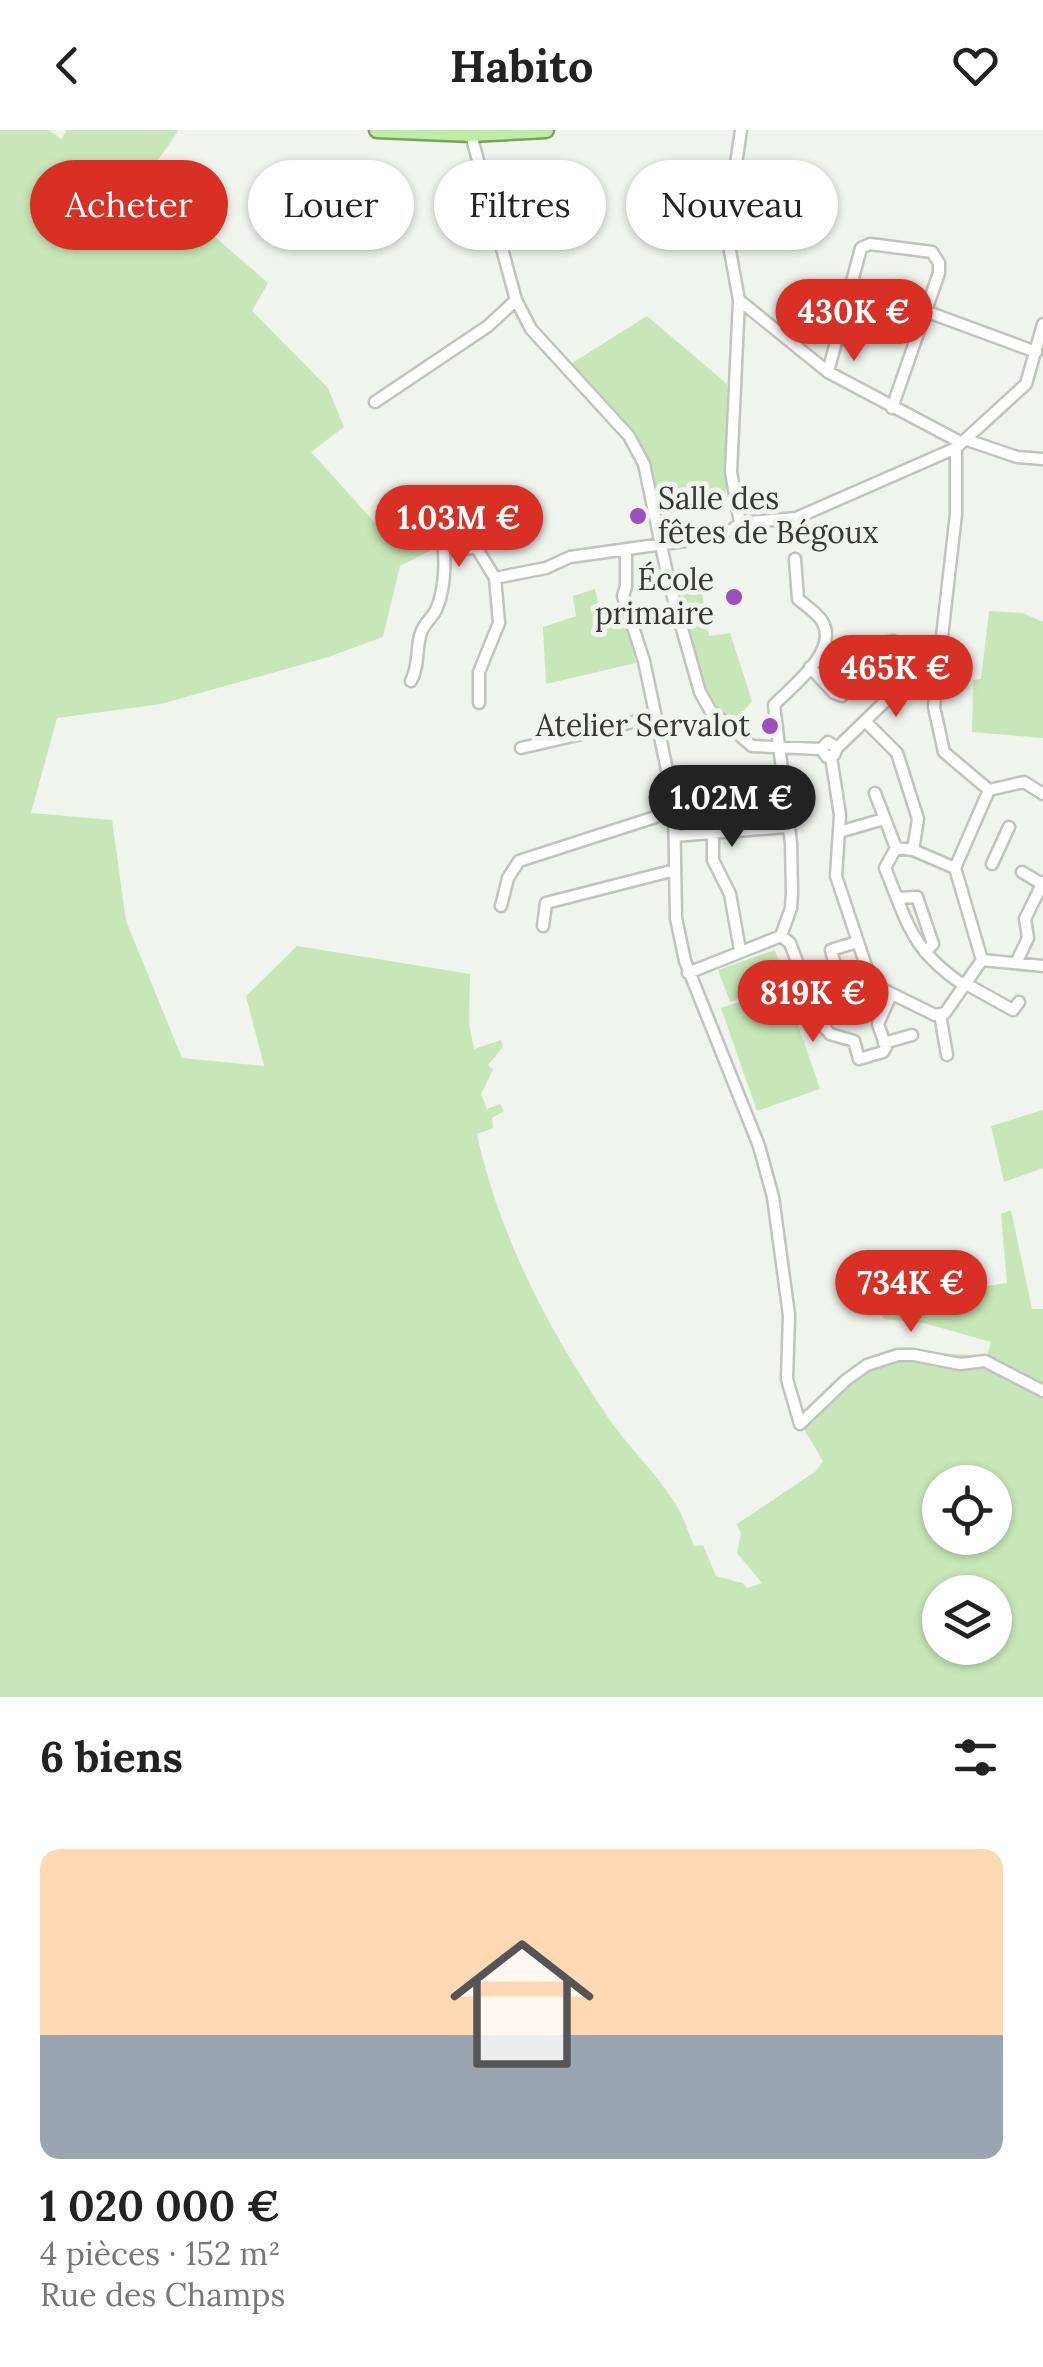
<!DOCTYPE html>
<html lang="fr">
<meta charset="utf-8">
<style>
body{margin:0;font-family:Lora,serif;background:#f6f6f6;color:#222;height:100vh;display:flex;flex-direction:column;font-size:38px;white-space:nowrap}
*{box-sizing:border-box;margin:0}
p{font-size:32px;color:#767676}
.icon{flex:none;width:55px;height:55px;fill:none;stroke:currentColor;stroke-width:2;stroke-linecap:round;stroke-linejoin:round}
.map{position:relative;height:1567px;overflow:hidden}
.sheet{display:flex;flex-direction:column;background:#fff;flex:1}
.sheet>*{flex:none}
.guide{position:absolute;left:30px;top:30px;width:985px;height:90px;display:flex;gap:20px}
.controls{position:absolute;left:922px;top:1335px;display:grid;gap:20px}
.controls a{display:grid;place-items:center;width:90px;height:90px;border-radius:50%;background:#fff;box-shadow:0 2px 8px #0004;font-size:50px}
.price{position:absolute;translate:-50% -85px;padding:0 22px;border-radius:35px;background:#d93025;color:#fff;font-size:32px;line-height:65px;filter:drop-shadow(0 2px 5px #0008)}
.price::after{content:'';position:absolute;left:50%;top:60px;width:30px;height:22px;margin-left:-15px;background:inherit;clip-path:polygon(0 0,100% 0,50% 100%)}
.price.current{background:#222;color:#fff}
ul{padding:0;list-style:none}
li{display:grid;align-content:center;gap:20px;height:530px;padding:0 40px}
li span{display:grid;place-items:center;height:310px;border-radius:20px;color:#555}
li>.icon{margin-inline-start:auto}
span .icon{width:180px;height:180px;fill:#fffc;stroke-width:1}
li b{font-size:42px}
h2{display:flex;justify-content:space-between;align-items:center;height:120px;padding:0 40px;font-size:42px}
.pill{padding:0 35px;border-radius:45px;background:#fff;box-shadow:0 2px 8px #0004;font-size:35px;line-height:90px}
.pill.current{background:#d93025;color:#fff}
header{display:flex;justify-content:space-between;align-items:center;height:130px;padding:0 40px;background:#fff;font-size:45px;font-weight:700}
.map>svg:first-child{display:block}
.green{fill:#c7e7b8;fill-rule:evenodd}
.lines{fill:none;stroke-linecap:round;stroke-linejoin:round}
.minor-casing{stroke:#c0c4bd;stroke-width:15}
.major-casing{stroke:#74a559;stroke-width:19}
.minor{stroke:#fff;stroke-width:10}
.major{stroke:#bfeca7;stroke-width:14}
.poi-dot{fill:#9f4ebe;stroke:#eff4ed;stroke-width:4}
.labels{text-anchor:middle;stroke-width:10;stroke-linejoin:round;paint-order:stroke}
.poi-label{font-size:30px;fill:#363836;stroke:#eff4ed;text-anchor:end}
</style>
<header><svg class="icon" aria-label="back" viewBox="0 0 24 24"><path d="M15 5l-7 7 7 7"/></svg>Habito<svg class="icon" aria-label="heart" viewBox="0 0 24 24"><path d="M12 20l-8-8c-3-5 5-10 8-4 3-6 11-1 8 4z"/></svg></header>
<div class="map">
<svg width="1043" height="1567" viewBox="0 0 1043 1567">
<rect width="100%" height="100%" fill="#eff4ed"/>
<path class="green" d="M 0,0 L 49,0 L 61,9 L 67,0 L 179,0 L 146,47 L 268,153 L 252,181 L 328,258 L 344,297 L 311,322 L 396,416 L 415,405 L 432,406 L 437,417 L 400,436 L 383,507 L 325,528 L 161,574 L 57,588 L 31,683 L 112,690 L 126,791 L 182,928 L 264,936 L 246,866 L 297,816 L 470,844 L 469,894 L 474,919 L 501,910 L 503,917 L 488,935 L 493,940 L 481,964 L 487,979 L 500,974 L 504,981 L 492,988 L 493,998 L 477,1004 C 499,1106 550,1203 609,1289 C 629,1318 664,1351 679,1380 C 685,1391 689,1404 694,1416 L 703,1415 L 716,1446 L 742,1453 L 747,1458 L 762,1453 L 737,1423 L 741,1404 L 737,1394 L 816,1341 L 823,1331 L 801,1294 L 861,1241 L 902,1221 L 987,1226 L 991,1212 L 924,1193 L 884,1189 L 873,1172 L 1007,1153 L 1001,1084 L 1011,1080 L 1032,1179 L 1043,1179 L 1043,1567 L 0,1567 ZM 940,1352 L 995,1352 L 995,1408 L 940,1408 ZM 940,1462 L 995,1462 L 995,1518 L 940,1518 Z
M 647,186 L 727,254 L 726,367 L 659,385 L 652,343 L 636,307 L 569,235 Z
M 700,449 L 709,506 L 730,503 L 752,571 L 739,586 L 738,591 C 695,578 683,491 671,451 Z
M 595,459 L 599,477 L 621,472 L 636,533 L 546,554 L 543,497 L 576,486 L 573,466 Z
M 989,481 L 1023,483 L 1043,492 L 1043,608 L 972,602 L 973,550 L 981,549 Z
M 775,820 L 786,852 L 730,872 L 718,840 Z
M 785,856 L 820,959 L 757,981 L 721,878 Z
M 1043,980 L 1043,1038 L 1004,1052 L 991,996 Z"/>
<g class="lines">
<g class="minor-casing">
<path id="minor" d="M 470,1 L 516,170 L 531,199 L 629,306 L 644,334 L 669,453 L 700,562 L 710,580 L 752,616 L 821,619
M 739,170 L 828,242 L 960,312
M 925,181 L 1036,222
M 828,242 L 861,118 L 870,114 L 932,122 L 939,133 L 939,143 L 892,278
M 375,272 L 488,196 L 516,170
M 967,310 L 1017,327 L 1043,329
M 956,318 L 956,384 L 934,577 L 944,622 L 989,660
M 740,393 L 731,342 L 739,170 L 728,110 L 728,88 L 741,0
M 443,410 L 459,420 L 476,417 L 495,448 L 499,493 L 479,542 L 479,573
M 626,420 L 626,456 L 623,466 L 644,531 L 674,673 L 676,788 L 685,831 L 759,1016 L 773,1067 L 789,1185 L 787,1249 L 800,1294 L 846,1250 L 867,1235 L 898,1225 L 914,1225 L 960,1234 L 985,1231 L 1043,1261
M 795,429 L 798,469 C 805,475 817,483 822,491 C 840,521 792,556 774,575 L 791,713 L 792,763 L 791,778 L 781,806 L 790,813 L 802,845
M 495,448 L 546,438 L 570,427 L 685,411 L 732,400 L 740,393 L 796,388 L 956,318 L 1026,254 L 1043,194
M 810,537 L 834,563 L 842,566 L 872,515 L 893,511
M 411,551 C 419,536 416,522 420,506 C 423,493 431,490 436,480 C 445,460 448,421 439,402
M 866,592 L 897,623 L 918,689 L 913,720 L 955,738
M 521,618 L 655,587
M 837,618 L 828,612 L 821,619 L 827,627 L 834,625 L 837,618 L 933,525 L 942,524
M 831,627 L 840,685 L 836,746 L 872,854 L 935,885 L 945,883 L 982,830
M 713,657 L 715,701
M 875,663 L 896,718
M 713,702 L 713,730 L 730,764 L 740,820
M 839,702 L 884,689
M 675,706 L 786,697
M 913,720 L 896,718 L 885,738 C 908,794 911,820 965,856
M 992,734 L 1009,697
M 1022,742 L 1042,754
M 897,768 L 917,767 L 933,814 L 925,822
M 501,776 L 508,748 L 519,731 L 674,681
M 543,796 L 546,773 L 675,740
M 857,812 L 831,820 L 835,835 L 802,845 L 822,894 L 830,904 L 854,911 L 859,929 L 883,922 L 886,917 L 878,894 L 891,865
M 982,830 L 955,738 L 989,660 L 1024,652 L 1043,664
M 982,830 L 1043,836
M 1016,833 L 1028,808 L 1025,789 L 1043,752
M 688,843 L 781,806
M 966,854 L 1013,880 L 1019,872
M 940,884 L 947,925
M 884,913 L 912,905"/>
</g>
<g class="major-casing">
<path id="major" d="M 377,0 L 471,4 L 546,0"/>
</g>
<use href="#minor" class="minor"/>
<use href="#major" class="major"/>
</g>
<g class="poi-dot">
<circle cx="638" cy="386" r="10"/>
<circle cx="734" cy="467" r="10"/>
<circle cx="770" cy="596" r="10"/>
</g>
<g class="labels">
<g class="poi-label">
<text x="658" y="379" text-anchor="start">Salle des<tspan x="658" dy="34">fêtes de Bégoux</tspan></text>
<text x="714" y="460">École<tspan x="714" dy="34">primaire</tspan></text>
<text x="750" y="606">Atelier Servalot</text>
</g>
</g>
</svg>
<div class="controls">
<a><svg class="icon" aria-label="locate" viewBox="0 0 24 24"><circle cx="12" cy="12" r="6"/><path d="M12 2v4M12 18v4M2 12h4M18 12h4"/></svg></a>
<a><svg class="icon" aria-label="layers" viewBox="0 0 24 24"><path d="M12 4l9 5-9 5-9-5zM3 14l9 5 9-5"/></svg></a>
</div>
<b class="price" style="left:854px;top:234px">430K €</b>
<b class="price" style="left:459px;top:440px">1.03M €</b>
<b class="price" style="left:896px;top:590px">465K €</b>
<b class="price current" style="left:732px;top:720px">1.02M €</b>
<b class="price" style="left:813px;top:915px">819K €</b>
<b class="price" style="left:911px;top:1205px">734K €</b>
<div class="guide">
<a class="pill current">Acheter</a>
<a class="pill">Louer</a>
<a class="pill">Filtres</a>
<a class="pill">Nouveau</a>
</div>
</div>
<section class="sheet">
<h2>6 biens<svg class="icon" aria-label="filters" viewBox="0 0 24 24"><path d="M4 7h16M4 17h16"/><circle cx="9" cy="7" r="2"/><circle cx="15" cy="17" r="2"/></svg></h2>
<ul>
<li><span style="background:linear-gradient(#ffd9b3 60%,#9aa5b1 0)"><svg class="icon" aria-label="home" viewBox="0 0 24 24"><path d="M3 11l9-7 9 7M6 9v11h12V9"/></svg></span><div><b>1 020 000 €</b><p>4 pièces · 152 m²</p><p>Rue des Champs</p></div></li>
</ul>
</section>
